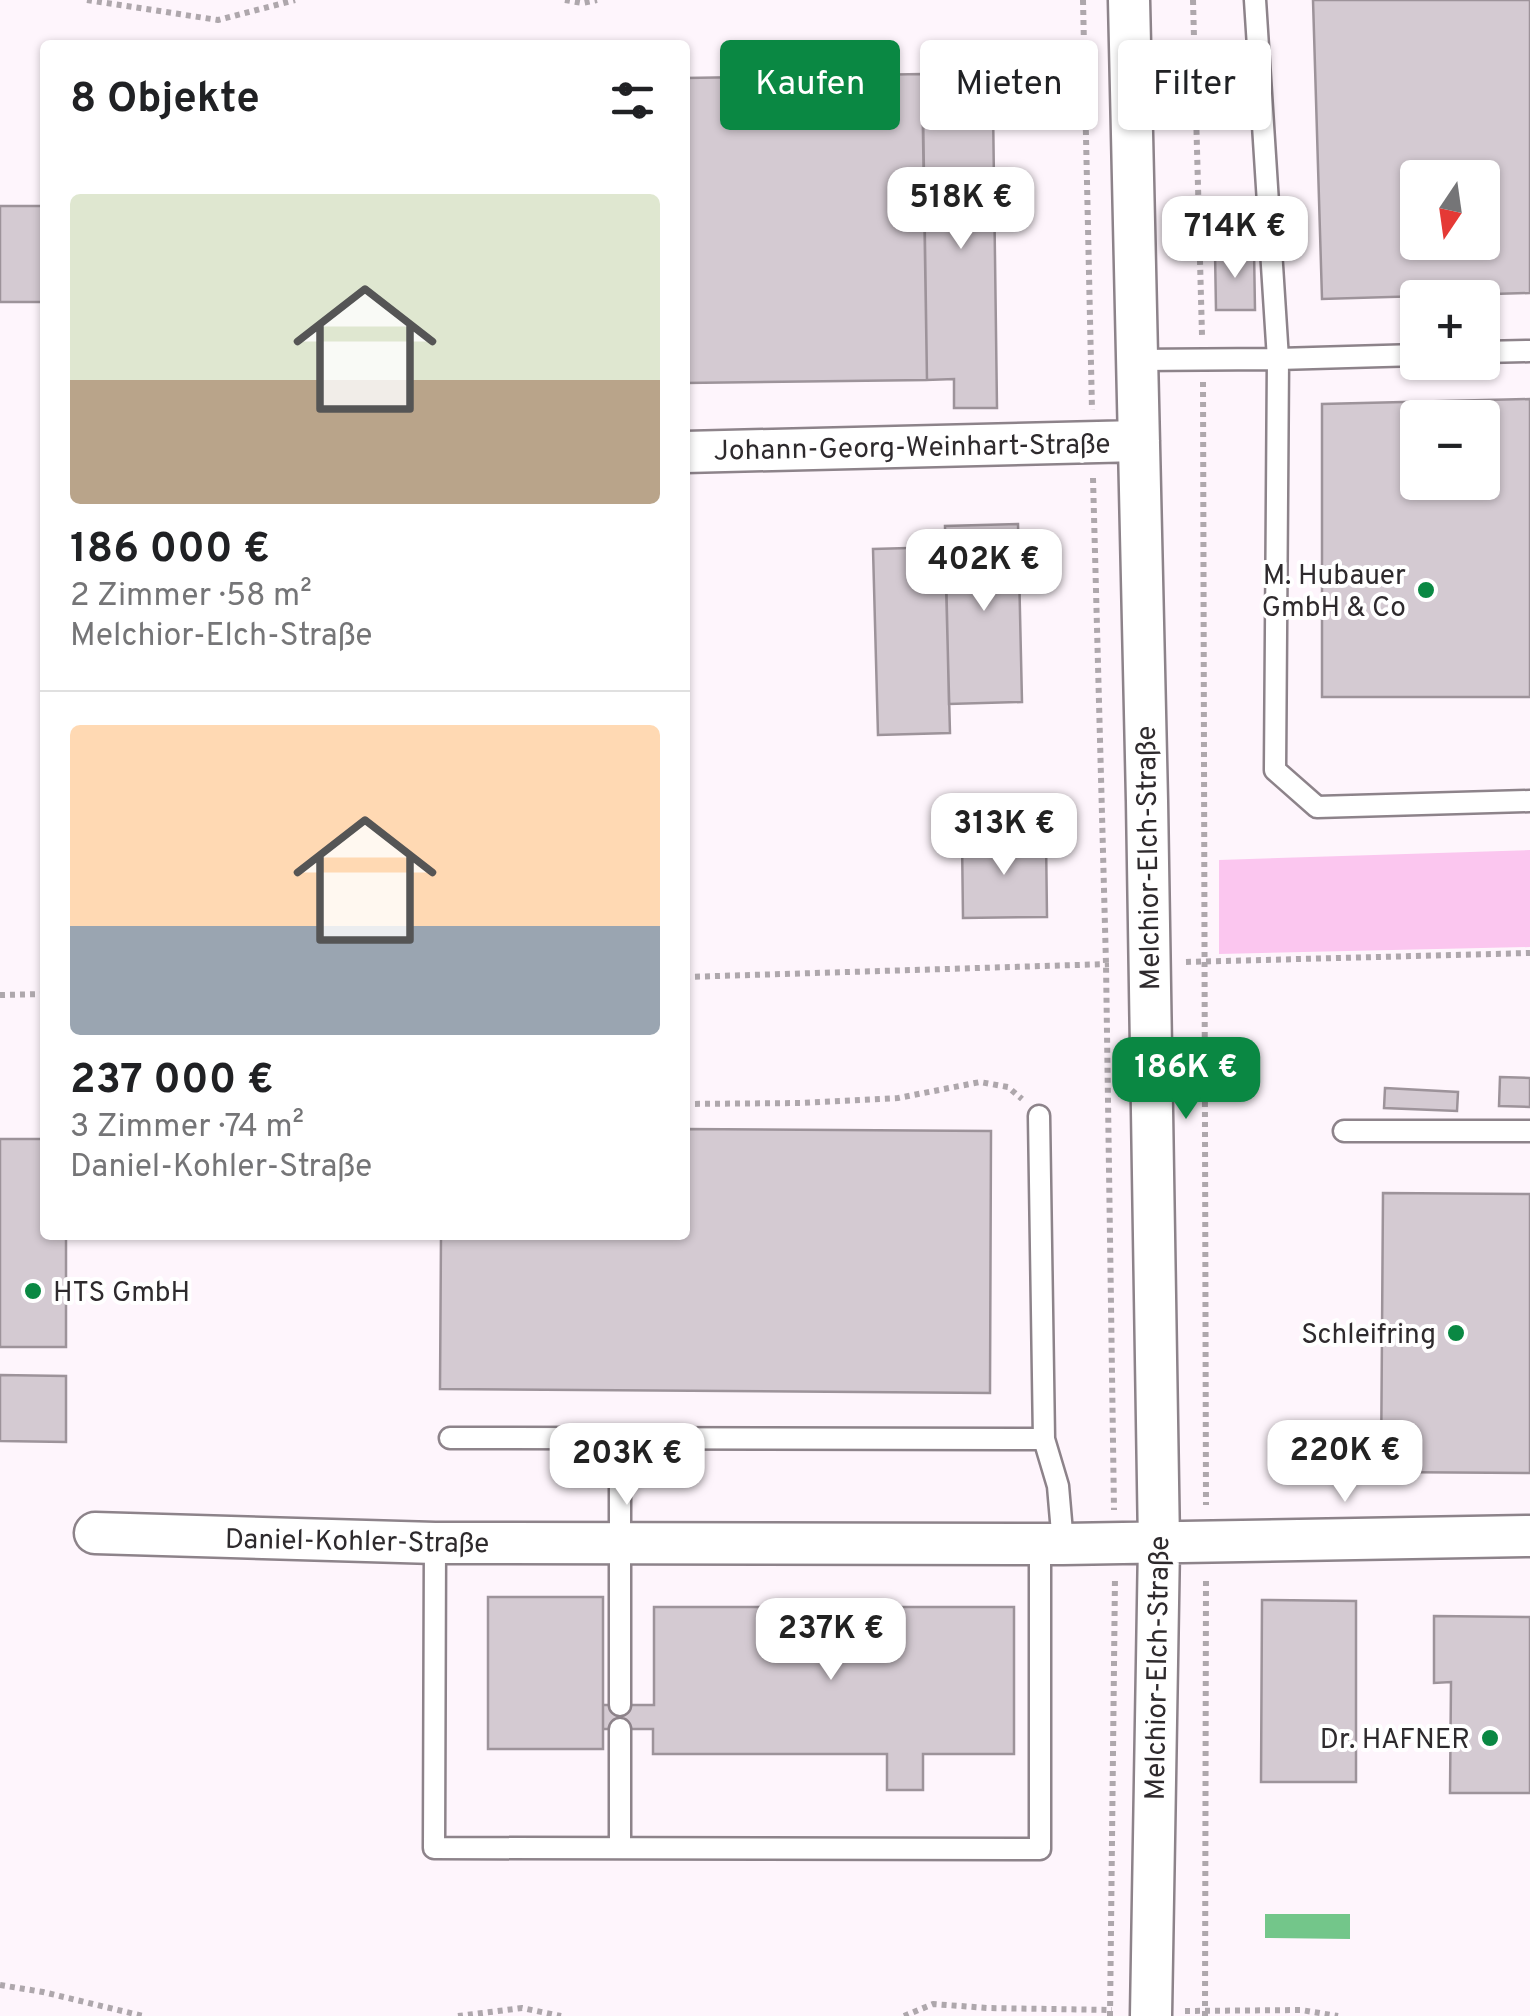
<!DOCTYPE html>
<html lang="de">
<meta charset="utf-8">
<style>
body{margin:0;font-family:Overpass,sans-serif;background:#f6f6f6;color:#202124;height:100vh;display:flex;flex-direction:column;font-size:38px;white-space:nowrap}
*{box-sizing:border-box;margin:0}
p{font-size:32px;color:#757577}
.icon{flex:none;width:55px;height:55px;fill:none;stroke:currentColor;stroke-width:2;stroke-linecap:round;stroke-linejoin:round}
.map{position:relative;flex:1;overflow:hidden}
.sheet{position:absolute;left:40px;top:40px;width:650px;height:1200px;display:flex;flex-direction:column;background:#fff;border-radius:10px;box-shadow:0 2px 8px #0004}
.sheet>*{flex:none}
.banner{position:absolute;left:720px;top:40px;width:660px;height:90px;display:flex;gap:20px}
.needle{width:65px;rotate:193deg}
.buttons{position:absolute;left:1400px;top:160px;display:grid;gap:20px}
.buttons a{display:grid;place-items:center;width:100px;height:100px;border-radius:10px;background:#fff;box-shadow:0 2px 8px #0004;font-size:50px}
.price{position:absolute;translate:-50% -85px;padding:0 22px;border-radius:20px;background:#fff;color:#222;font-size:32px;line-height:65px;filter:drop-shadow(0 2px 5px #0008)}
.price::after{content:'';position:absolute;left:50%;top:60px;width:30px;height:22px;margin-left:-15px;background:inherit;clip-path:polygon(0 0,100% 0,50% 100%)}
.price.selected{background:#0a8843;color:#fff}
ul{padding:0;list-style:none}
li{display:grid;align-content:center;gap:20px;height:530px;padding:0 30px}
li+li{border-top:2px solid #e0e0e0}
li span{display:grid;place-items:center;height:310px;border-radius:10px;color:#555}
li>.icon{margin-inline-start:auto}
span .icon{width:180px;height:180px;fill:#fffc;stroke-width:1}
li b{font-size:42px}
h2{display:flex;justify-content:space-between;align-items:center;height:120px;padding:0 30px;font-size:42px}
.chip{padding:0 35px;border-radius:10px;background:#fff;box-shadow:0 2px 8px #0004;font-size:35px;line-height:90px}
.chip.selected{background:#0a8843;color:#fff}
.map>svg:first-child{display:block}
.green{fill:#fbc6ef}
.water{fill:#73c68a}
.building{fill:#d4cad2;stroke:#9d939a;stroke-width:2.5;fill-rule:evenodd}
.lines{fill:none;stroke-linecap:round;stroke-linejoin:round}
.lane-casing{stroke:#8d838a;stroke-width:25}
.street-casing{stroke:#8d838a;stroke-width:45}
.path{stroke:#aea7ac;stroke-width:6;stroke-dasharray:5 5;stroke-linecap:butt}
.lane{stroke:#fff;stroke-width:20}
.street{stroke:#fff;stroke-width:40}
.poi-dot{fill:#0a8843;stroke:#fff;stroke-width:4}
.labels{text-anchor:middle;stroke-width:8;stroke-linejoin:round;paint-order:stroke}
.street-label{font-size:28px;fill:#2e2a2d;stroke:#fff}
.poi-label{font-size:28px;fill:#2e2a2d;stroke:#fff;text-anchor:end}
</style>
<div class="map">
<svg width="1530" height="2016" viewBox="0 0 1530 2016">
<rect width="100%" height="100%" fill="#fef5fc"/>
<path class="green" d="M 1530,850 L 1530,947 L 1219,954 L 1219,860 Z"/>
<path class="water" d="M 1265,1914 L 1350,1914 L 1350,1939 L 1265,1938 Z"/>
<path class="building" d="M 1313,0 L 1530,0 L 1530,293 L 1322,299 ZM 1418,178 L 1482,178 L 1482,242 L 1418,242 Z
M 922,74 L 927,380 L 685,383 L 685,78 Z
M 993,107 L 997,408 L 954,408 L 954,379 L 927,380 L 923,108 Z
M 0,206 L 45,206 L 45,302 L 0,302 Z
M 1254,251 L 1255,310 L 1216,310 L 1215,252 Z
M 1530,399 L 1530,697 L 1322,697 L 1322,404 ZM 1418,418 L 1482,418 L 1482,482 L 1418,482 Z
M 1018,524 L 1022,702 L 949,704 L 945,526 Z
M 945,547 L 950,733 L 878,735 L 873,549 Z
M 1046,838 L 1047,917 L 963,918 L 962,839 Z
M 1500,1077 L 1530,1078 L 1530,1107 L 1499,1106 Z
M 1385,1088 L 1458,1092 L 1457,1111 L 1384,1108 Z
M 685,1129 L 991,1131 L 990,1393 L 440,1389 L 441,1235 L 685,1235 Z
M 0,1139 L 45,1139 L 45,1235 L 66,1235 L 66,1347 L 0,1347 Z
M 1383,1193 L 1530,1194 L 1530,1473 L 1381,1472 Z
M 0,1375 L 66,1376 L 66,1442 L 0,1441 Z
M 488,1597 L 603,1597 L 603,1749 L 488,1749 Z
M 1262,1600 L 1356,1601 L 1356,1782 L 1261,1782 Z
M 654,1607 L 1014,1607 L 1014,1754 L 923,1754 L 923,1790 L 887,1790 L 887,1754 L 653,1754 L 653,1729 L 603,1729 L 603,1705 L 654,1705 Z
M 1434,1616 L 1530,1617 L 1530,1793 L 1450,1793 L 1451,1682 L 1434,1683 Z"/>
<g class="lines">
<g class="lane-casing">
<path id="lane" d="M 1255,0 L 1278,359 L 1275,770 L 1317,807 L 1530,801
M 1482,352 L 1530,351
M 1136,360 L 1278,359 L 1418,355
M 1039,1116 L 1044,1439 L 1058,1486 L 1063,1544
M 1344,1131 L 1530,1131
M 450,1438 L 1044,1439
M 435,1543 L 434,1848 L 1040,1849 L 1040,1544
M 620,1705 L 620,1439
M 620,1848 L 620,1729"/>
</g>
<g class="street-casing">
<path id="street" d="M 1129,0 L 1147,801 L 1159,1544 L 1151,2016
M 685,452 L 1139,441
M 95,1533 L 435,1543 L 1063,1544 L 1530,1536"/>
</g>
<path class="path" d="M 87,0 L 218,20 L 295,0
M 565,0 L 582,3 L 597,0
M 1083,0 L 1092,410
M 1193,0 L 1202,335
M 1203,382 L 1206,1505
M 1093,478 L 1106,964 L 1114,1510
M 1186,962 L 1530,953
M 685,977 L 1109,964
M 0,995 L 45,994
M 685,1104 L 801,1103 L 898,1098 L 980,1082 L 1008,1087 L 1022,1099
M 0,1985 L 43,1992 L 143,2016
M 1185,2011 L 1301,2010 L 1338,2016
M 458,2016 L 522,2008 L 561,2016
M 904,2016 L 933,2004 L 987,2008 L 1112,2010
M 1110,2016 L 1115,1577
M 1205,2016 L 1206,1577"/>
<use href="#lane" class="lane"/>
<use href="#street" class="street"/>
</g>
<g class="poi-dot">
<circle cx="1426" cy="590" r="10"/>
<circle cx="33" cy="1291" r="10"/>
<circle cx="1456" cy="1333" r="10"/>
<circle cx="1490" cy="1738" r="10"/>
</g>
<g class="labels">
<g class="street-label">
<text transform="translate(912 446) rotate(-1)" y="10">Johann-Georg-Weinhart-Straße</text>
<text transform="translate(1147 858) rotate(-91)" y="10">Melchior-Elch-Straße</text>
<text transform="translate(357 1540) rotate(1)" y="10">Daniel-Kohler-Straße</text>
<text transform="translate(1156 1668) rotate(-89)" y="10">Melchior-Elch-Straße</text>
</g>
<g class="poi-label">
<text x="1406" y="584">M. Hubauer<tspan x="1406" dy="32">GmbH &amp; Co</tspan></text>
<text x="53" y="1301" text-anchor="start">HTS GmbH</text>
<text x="1436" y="1343">Schleifring</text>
<text x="1470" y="1748">Dr. HAFNER</text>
</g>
</g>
</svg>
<div class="buttons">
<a><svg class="needle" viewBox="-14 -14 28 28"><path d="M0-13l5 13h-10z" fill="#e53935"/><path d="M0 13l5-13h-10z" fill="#757577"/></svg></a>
<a>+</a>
<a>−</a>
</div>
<b class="price" style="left:961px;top:252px">518K €</b>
<b class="price" style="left:1235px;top:281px">714K €</b>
<b class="price" style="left:984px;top:614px">402K €</b>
<b class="price" style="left:1004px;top:878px">313K €</b>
<b class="price selected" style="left:1186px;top:1122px">186K €</b>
<b class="price" style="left:1345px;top:1505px">220K €</b>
<b class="price" style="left:627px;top:1508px">203K €</b>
<b class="price" style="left:831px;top:1683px">237K €</b>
<div class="banner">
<a class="chip selected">Kaufen</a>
<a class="chip">Mieten</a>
<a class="chip">Filter</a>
</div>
<section class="sheet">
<h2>8 Objekte<svg class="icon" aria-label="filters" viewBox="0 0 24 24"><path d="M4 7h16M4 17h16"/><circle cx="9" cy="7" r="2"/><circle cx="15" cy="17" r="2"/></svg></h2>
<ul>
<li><span style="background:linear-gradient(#dfe7d0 60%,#b9a48a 0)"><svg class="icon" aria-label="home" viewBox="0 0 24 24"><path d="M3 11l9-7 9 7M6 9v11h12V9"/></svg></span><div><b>186 000 €</b><p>2 Zimmer · 58 m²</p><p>Melchior-Elch-Straße</p></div></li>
<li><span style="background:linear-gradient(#ffd9b3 65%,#9aa5b1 0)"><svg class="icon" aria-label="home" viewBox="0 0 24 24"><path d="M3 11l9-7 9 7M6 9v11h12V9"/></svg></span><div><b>237 000 €</b><p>3 Zimmer · 74 m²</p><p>Daniel-Kohler-Straße</p></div></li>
</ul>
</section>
</div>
